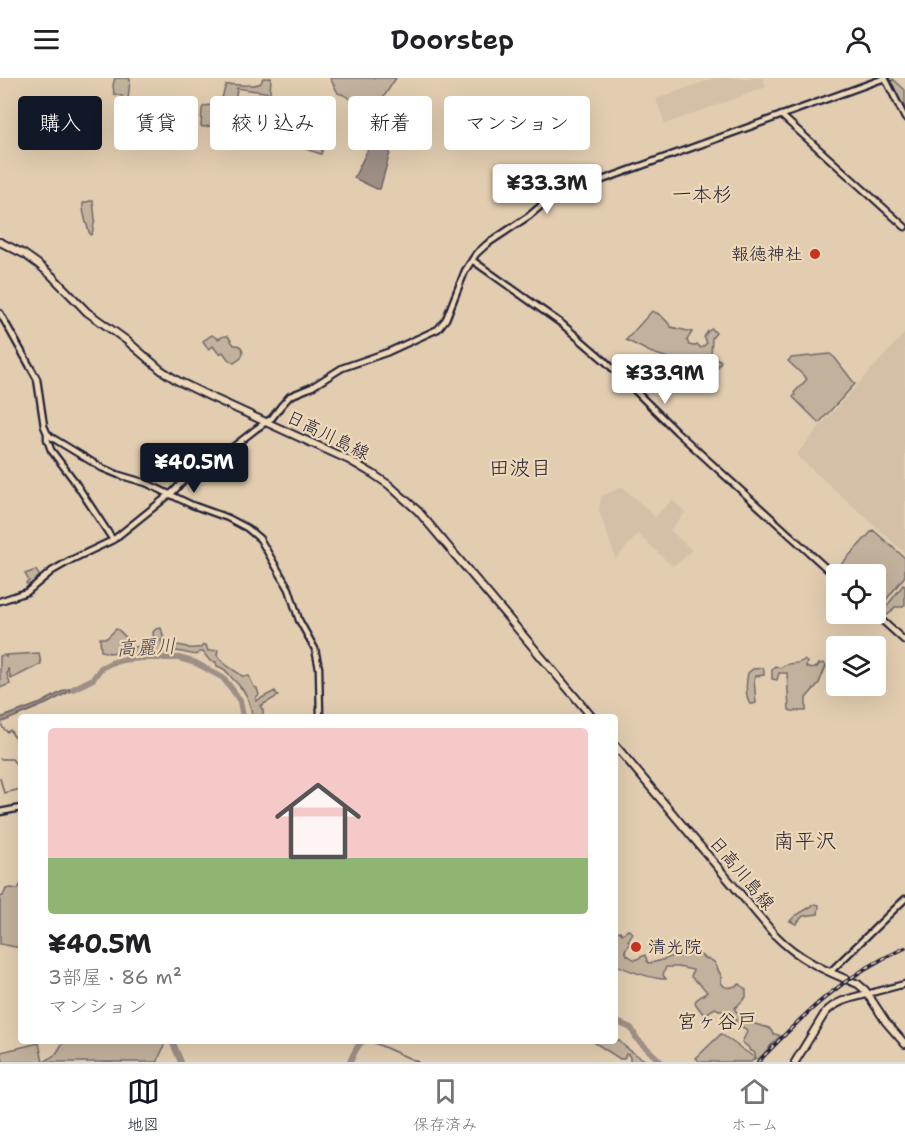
<!DOCTYPE html>
<html lang="ja">
<meta charset="utf-8">
<style>
body{margin:0;font-family:"Shantell Sans","Klee One",sans-serif;background:#f6f6f6;color:#202124;height:100vh;display:flex;flex-direction:column;font-size:22px;white-space:nowrap}
*{box-sizing:border-box;margin:0}
p{font-size:20px;color:#757577}
.icon{flex:none;width:33px;height:33px;fill:none;stroke:currentColor;stroke-width:2;stroke-linecap:round;stroke-linejoin:round}
.map{position:relative;flex:1;overflow:hidden}
.panel{position:absolute;left:18px;top:636px;width:600px;height:330px;display:flex;flex-direction:column;background:#fff;border-radius:6px;box-shadow:0 6px 24px #0002}
.panel>*{flex:none}
.hud{position:absolute;left:18px;top:18px;width:600px;height:54px;display:flex;gap:12px}
.controls{position:absolute;left:826px;top:486px;display:grid;gap:12px}
.controls a{display:grid;place-items:center;width:60px;height:60px;border-radius:6px;background:#fff;box-shadow:0 6px 24px #0002;font-size:30px}
.price{position:absolute;translate:-50% -51px;padding:0 14px;border-radius:6px;background:#fff;color:#222;font-size:20px;line-height:39px;filter:drop-shadow(0 2px 3px #0008)}
.price::after{content:'';position:absolute;left:50%;top:36px;width:18px;height:14px;margin-left:-9px;background:inherit;clip-path:polygon(0 0,100% 0,50% 100%)}
.price.active{background:#111827;color:#fff}
ul{padding:0;list-style:none}
li{display:grid;align-content:center;gap:12px;height:318px;padding:0 30px}
li span{display:grid;place-items:center;height:186px;border-radius:6px;color:#555}
li>.icon{margin-inline-start:auto}
span .icon{width:108px;height:108px;fill:#fffc;stroke-width:1}
li b{font-size:26px}
.chip{padding:0 21px;border-radius:6px;background:#fff;box-shadow:0 6px 24px #0002;font-size:21px;line-height:54px}
.chip.active{background:#111827;color:#fff}
header{display:flex;justify-content:space-between;align-items:center;height:78px;padding:0 30px;background:#fff;font-size:27px;font-weight:600}
.tabs{display:flex;justify-content:space-around;align-items:center;height:84px;border-top:2px solid #e0e0e0;background:#fff;font-size:16px;color:#757577}
.tabs a{display:grid;justify-items:center;gap:3px}
.tabs .active{color:#111827}
.map>svg:first-child{display:block}
.built{fill:#d3c0a7}
.green{fill:#c2b19c;stroke:#726a6c;stroke-width:1.5}
.water{fill:#9e8f86;stroke:#6c6368;stroke-width:1.5}
.lines{fill:none;stroke-linecap:round;stroke-linejoin:round}
.stream{stroke:#6c6368;stroke-width:1.5}
.river{stroke:#9e8f86;stroke-width:6}
.tertiary-casing{stroke:#22223b;stroke-width:9}
.primary-casing{stroke:#22223b;stroke-width:10}
.tertiary{stroke:#eed8b7;stroke-width:4.5}
.primary{stroke:#eed8b7;stroke-width:6}
.rail-casing{stroke:#22223b;stroke-width:4}
.rail{stroke:#eed8b7;stroke-width:1.5;stroke-dasharray:4.5;stroke-linecap:butt}
.poi-dot{fill:#c8321e;stroke:#eed8b7;stroke-width:2}
.labels{text-anchor:middle;stroke-width:4.5;stroke-linejoin:round;paint-order:stroke}
.poi-label{font-size:18px;fill:#22223b;stroke:#eed8b7;text-anchor:end}
.street-label{font-size:18px;fill:#22223b;stroke:#eed8b7}
.neighbourhood-label{font-size:20px;fill:#22223b;stroke:#eed8b7}
.water-label{font-size:20px;font-style:italic;fill:#474352;stroke:#eed8b7}
.quarter-label{font-size:21px;fill:#22223b;stroke:#eed8b7}
</style>
<header><svg class="icon" aria-label="menu" viewBox="0 0 24 24"><path d="M4 6h16M4 12h16M4 18h16"/></svg>Doorstep<svg class="icon" aria-label="person" viewBox="0 0 24 24"><circle cx="12" cy="8" r="4"/><path d="M4 21q1-7 8-7t8 7"/></svg></header>
<div class="map">
<svg width="905" height="984" viewBox="0 0 905 984">
<rect width="100%" height="100%" fill="#e2cdb0"/>
<filter id="ink" filterUnits="userSpaceOnUse"><feTurbulence type="fractalNoise" baseFrequency=".0167" numOctaves="2"/><feDisplacementMap in="SourceGraphic" scale="12" xChannelSelector="R" yChannelSelector="G"/><feConvolveMatrix kernelMatrix="1 2 1 2 8 2 1 2 1" color-interpolation-filters="sRGB"/></filter>
<g filter="url(#ink)">
<path class="built" d="M 714,0 L 763,0 L 766,9 L 665,46 L 656,21 Z
M 905,255 L 905,475 L 796,377 L 820,348 Z
M 623,409 L 655,439 L 672,422 L 686,434 L 670,452 L 692,472 L 682,482 L 672,488 L 638,456 L 616,481 L 599,433 L 601,418 Z"/>
<path class="green" d="M 115,0 L 129,0 L 130,2 L 128,22 L 126,23 L 122,22 L 122,18 L 114,16 L 113,7 Z
M 263,0 L 271,0 L 270,15 L 237,10 L 235,25 C 231,27 227,25 222,28 L 221,36 L 218,38 L 219,47 L 203,49 L 201,48 L 202,31 L 204,28 L 220,26 L 226,7 C 237,5 252,10 261,5 Z
M 330,0 L 396,0 L 383,20 L 380,42 C 376,41 372,42 369,40 C 356,35 356,19 338,15 Z
M 893,1 L 905,12 L 905,31 L 891,4 Z
M 302,32 L 309,32 L 319,45 L 331,48 L 321,76 L 296,68 L 295,63 Z
M 132,38 L 137,38 L 143,43 L 141,56 L 131,54 L 129,51 Z
M 90,123 L 93,123 L 95,141 L 92,156 L 90,157 C 87,146 82,136 83,125 Z
M 652,233 C 659,235 667,242 671,249 L 692,254 L 687,262 L 689,267 L 693,268 L 697,266 L 701,270 L 707,265 L 704,259 L 708,253 L 712,251 L 716,255 L 712,260 L 711,277 L 721,283 L 718,289 L 695,289 L 678,286 L 668,280 L 650,274 L 626,262 Z
M 212,257 L 218,261 L 224,258 L 228,258 L 234,267 C 242,266 245,273 241,280 L 234,285 L 228,281 L 223,274 L 219,276 L 213,268 L 208,271 L 203,263 Z
M 830,276 L 835,280 L 855,306 L 819,345 L 793,319 L 795,317 L 794,315 L 807,301 L 788,283 L 791,280 Z
M 873,452 L 905,480 L 905,498 L 878,532 L 876,530 L 876,496 L 839,496 L 835,493 Z
M 36,492 L 41,501 L 31,510 L 26,505 L 29,503 L 25,496 Z
M 903,507 L 905,508 L 905,527 L 903,529 L 895,529 L 888,537 L 883,533 Z
M 161,550 L 164,561 L 161,562 L 162,567 L 168,566 L 174,568 C 179,566 184,568 189,570 C 193,571 197,569 201,570 L 203,567 L 206,567 L 208,573 L 218,572 L 217,577 C 222,587 234,591 242,598 L 249,598 L 254,609 L 257,610 L 259,617 L 256,619 L 256,623 L 275,613 L 278,618 L 260,628 L 263,632 L 263,639 L 252,639 C 251,621 244,612 232,600 C 227,594 225,590 217,588 L 216,584 L 210,583 L 203,574 L 199,574 L 196,577 L 177,573 L 159,576 L 152,574 L 140,577 L 120,574 L 109,575 L 101,573 L 100,560 L 107,560 L 116,551 C 121,552 123,558 128,561 L 127,568 L 135,569 L 146,567 L 147,565 L 154,563 L 153,554 L 156,551 Z
M 39,575 L 41,586 L 11,601 L 8,590 L 7,596 L 10,606 L 0,610 L 0,578 L 4,577 L 6,579 L 6,577 Z
M 804,582 L 807,584 L 806,589 L 811,591 L 817,589 L 819,586 L 824,585 L 826,588 L 819,605 L 806,620 L 806,633 L 792,633 L 789,632 L 787,595 L 779,595 L 777,602 L 772,601 L 772,592 L 775,588 L 780,590 C 788,583 797,588 804,582 Z
M 763,590 L 764,593 L 764,597 L 756,598 L 754,601 L 756,625 L 753,626 L 750,626 C 745,619 746,604 748,595 L 753,591 Z
M 21,806 L 21,870 L 0,866 L 0,819 L 3,818 L 6,811 L 11,810 L 18,811 Z
M 815,826 L 819,827 L 818,836 L 803,838 L 796,846 L 790,843 L 795,838 Z
M 628,852 L 633,855 L 628,863 L 631,865 L 625,872 L 627,877 L 635,882 L 645,877 L 648,885 C 656,885 668,880 675,877 L 683,879 C 691,876 697,872 704,880 C 719,883 714,887 722,899 L 721,904 C 725,913 733,909 740,906 L 746,912 L 746,919 L 735,930 L 735,932 L 741,938 L 747,940 L 755,946 L 769,950 L 774,956 L 779,957 L 779,959 L 758,982 L 756,980 L 754,974 L 750,973 L 748,969 L 742,964 L 747,954 L 746,951 L 736,946 L 736,942 L 732,940 L 728,936 L 715,930 L 704,937 L 695,925 L 696,922 L 707,914 L 702,908 L 691,899 L 693,892 L 678,889 L 666,889 L 663,897 L 666,901 C 657,902 624,892 616,886 L 617,882 L 615,877 L 615,855 L 620,853 L 622,856 Z
M 721,956 L 755,980 L 751,984 L 700,984 L 696,980 Z
M 615,960 C 621,963 622,967 627,970 C 634,976 641,980 649,984 L 630,984 L 630,980 L 629,977 L 626,976 L 624,981 L 620,981 L 592,963 L 615,963 Z
M 64,963 L 164,963 C 166,972 158,976 158,984 L 44,984 L 56,976 Z
M 39,965 L 43,984 L 3,984 L 1,974 Z"/>
<path class="water" d="M 372,63 L 387,67 L 391,71 L 380,111 L 377,111 L 354,100 Z
M 80,608 L 46,626 L 0,645 L 0,639 L 3,639 L 41,625 L 65,612 Z"/>
<g class="lines">
<path class="stream" d="M 0,643 L 3,650 L 7,654 L 10,652 L 20,668 L 21,672
M 0,681 L 12,681 L 16,686
M 0,700 L 4,715 L 21,711
M 370,963 L 418,984"/>
<path class="river" d="M 73,611 L 93,601 L 101,590 L 111,585 L 122,582 L 142,580 L 179,580 L 196,585 L 223,600 L 232,611 L 240,623 L 243,639
M 615,943 L 631,950 L 637,961 L 661,984
M 172,963 L 181,984
M 350,984 C 354,976 356,968 363,963"/>
<g class="tertiary-casing">
<path id="tertiary" d="M 885,0 L 905,40
M 781,37 L 905,149
M 472,182 L 562,246 L 605,283 L 677,354 L 837,500
M 0,235 L 37,301 L 44,348 L 47,355 L 51,359 L 102,390 L 119,397 L 146,405 L 192,427 L 228,440 L 247,450 L 260,461 L 289,511 L 299,542 L 315,571 L 319,590 L 320,639
M 47,355 L 47,361 L 51,372 L 73,401 L 113,462
M 0,523 L 27,514 L 52,493 L 71,482 L 113,462 L 174,413 L 200,384 L 208,379 L 229,372 L 256,351 L 272,340 L 281,328 L 290,318 L 312,309 L 342,290 L 388,274 L 438,251 L 446,241 L 465,193 L 476,176 L 487,166 L 529,138 L 543,126 L 555,119 L 885,0
M 875,536 L 905,563
M 0,734 L 21,730
M 830,894 L 905,821
M 867,916 L 905,906"/>
</g>
<g class="primary-casing">
<path id="primary" d="M 0,164 L 24,176 L 38,186 L 51,197 L 87,234 L 126,262 L 161,292 L 178,303 L 211,319 L 349,382 L 373,396 L 389,407 L 418,433 L 592,639
M 615,667 L 774,856 C 798,881 827,894 858,906 L 865,912 L 886,944 L 905,966
M 795,984 L 825,935 C 836,923 851,920 867,916"/>
</g>
<use href="#tertiary" class="tertiary"/>
<use href="#primary" class="primary"/>
<g class="rail-casing">
<path id="rail" d="M 758,984 C 804,936 843,897 905,870"/>
</g>
<use href="#rail" class="rail"/>
</g>
</g>
<g class="poi-dot">
<circle cx="815" cy="176" r="6"/>
<circle cx="636" cy="869" r="6"/>
</g>
<g class="labels">
<g class="poi-label">
<text x="803" y="182">報徳神社</text>
<text x="648" y="875" text-anchor="start">清光院</text>
</g>
<g class="street-label">
<text transform="translate(328 357) rotate(26)" y="6">日高川島線</text>
<text transform="translate(742 795) rotate(50)" y="6">日高川島線</text>
</g>
<g class="neighbourhood-label">
<text x="702" y="123">一本杉</text>
<text x="717" y="950">宮ヶ谷戸</text>
</g>
<g class="water-label">
<text transform="translate(146 569) rotate(-3)" y="7">高麗川</text>
</g>
<g class="quarter-label">
<text x="520" y="397">田波目</text>
<text x="805" y="770">南平沢</text>
</g>
</g>
</svg>
<div class="controls">
<a><svg class="icon" aria-label="locate" viewBox="0 0 24 24"><circle cx="12" cy="12" r="6"/><path d="M12 2v4M12 18v4M2 12h4M18 12h4"/></svg></a>
<a><svg class="icon" aria-label="layers" viewBox="0 0 24 24"><path d="M12 4l9 5-9 5-9-5zM3 14l9 5 9-5"/></svg></a>
</div>
<b class="price" style="left:547px;top:137px">¥33.3M</b>
<b class="price" style="left:665px;top:327px">¥33.9M</b>
<b class="price active" style="left:194px;top:416px">¥40.5M</b>
<div class="hud">
<a class="chip active">購入</a>
<a class="chip">賃貸</a>
<a class="chip">絞り込み</a>
<a class="chip">新着</a>
<a class="chip">マンション</a>
</div>
<section class="panel">
<ul>
<li><span style="background:linear-gradient(#f6c9c9 70%,#8fb573 0)"><svg class="icon" aria-label="home" viewBox="0 0 24 24"><path d="M3 11l9-7 9 7M6 9v11h12V9"/></svg></span><div><b>¥40.5M</b><p>3部屋 · 86 m²</p><p>マンション</p></div></li>
</ul>
</section>
</div>
<nav class="tabs">
<a class="active"><svg class="icon" aria-label="map" viewBox="0 0 24 24"><path d="M3 6l6-2 6 2 6-2v14l-6 2-6-2-6 2zM9 4v14M15 6v14"/></svg>地図</a>
<a><svg class="icon" aria-label="saved" viewBox="0 0 24 24"><path d="M7 4h10v16l-5-4-5 4z"/></svg>保存済み</a>
<a><svg class="icon" aria-label="home" viewBox="0 0 24 24"><path d="M3 11l9-7 9 7M6 9v11h12V9"/></svg>ホーム</a>
</nav>
